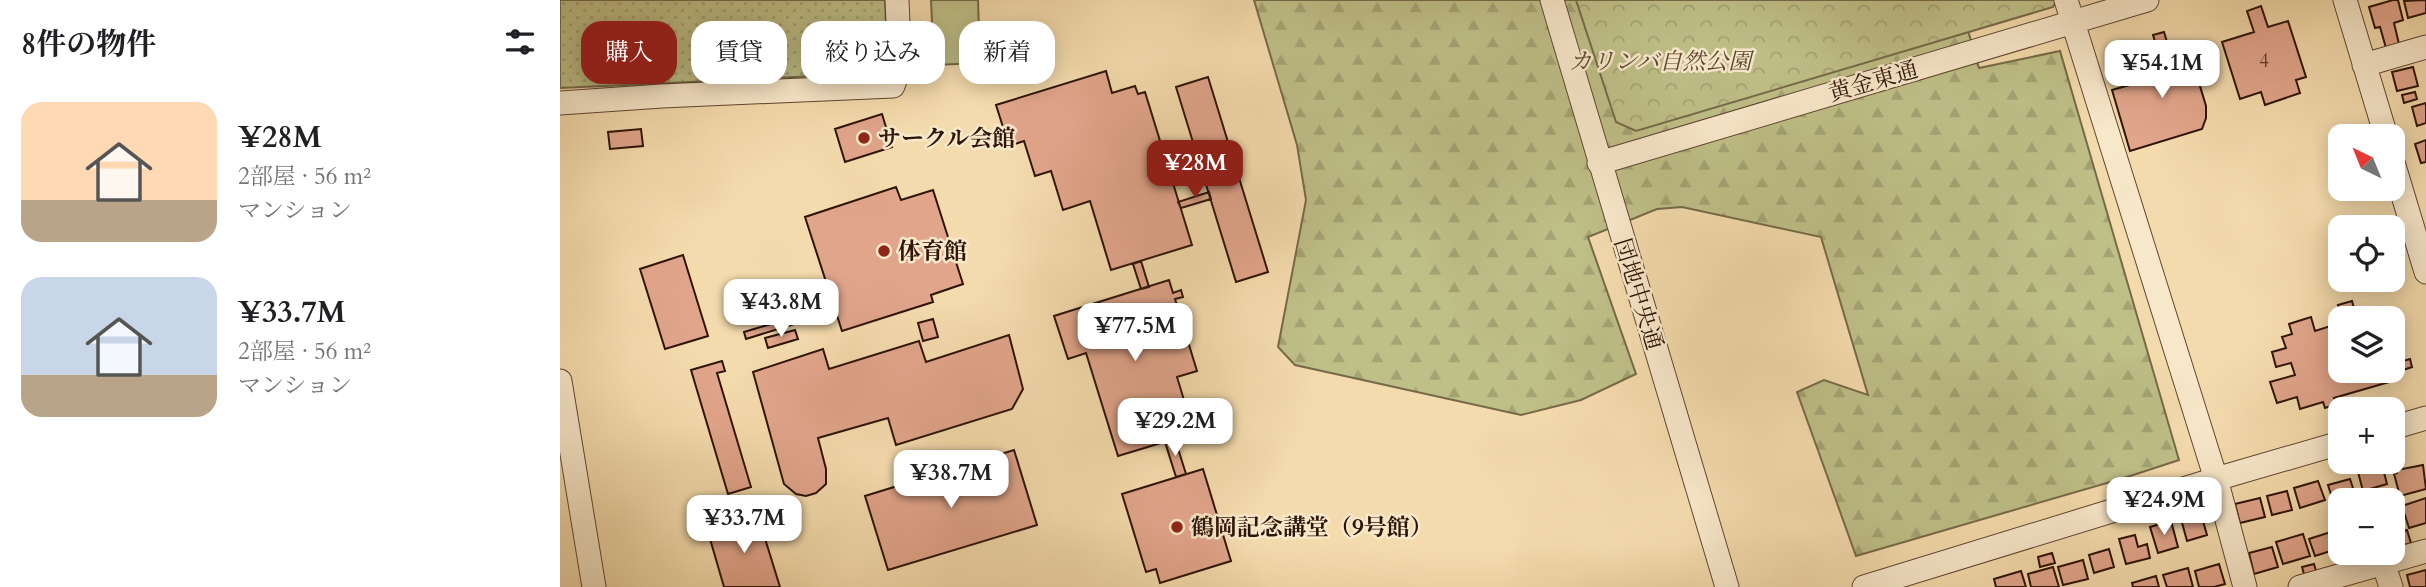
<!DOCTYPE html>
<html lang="ja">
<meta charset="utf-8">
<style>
body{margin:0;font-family:Cardo,"Noto Serif JP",serif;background:#f6f6f6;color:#202124;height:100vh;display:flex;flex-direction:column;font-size:26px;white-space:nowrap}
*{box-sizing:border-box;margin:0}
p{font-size:23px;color:#757577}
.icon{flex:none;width:38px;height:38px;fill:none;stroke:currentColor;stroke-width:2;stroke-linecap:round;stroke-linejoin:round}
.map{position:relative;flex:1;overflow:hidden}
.sheet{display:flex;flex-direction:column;background:#fff;width:560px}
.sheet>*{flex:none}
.banner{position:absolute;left:21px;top:21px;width:665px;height:63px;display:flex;gap:14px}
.needle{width:46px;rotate:317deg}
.controls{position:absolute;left:1768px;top:124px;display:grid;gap:14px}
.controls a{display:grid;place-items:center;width:77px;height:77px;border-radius:14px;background:#fff;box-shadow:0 4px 18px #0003;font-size:35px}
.price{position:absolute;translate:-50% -60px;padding:0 16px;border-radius:14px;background:#fff;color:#222;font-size:23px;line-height:46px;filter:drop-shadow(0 2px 4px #0008)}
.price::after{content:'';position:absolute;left:50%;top:42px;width:21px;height:16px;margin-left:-10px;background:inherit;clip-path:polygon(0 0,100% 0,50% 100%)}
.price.current{background:#8f2418;color:#fff}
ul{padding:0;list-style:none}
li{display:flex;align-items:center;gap:21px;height:175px;padding:0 21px}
li span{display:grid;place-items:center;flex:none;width:196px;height:140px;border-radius:21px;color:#555}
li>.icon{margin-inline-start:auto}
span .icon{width:84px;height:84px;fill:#fffc;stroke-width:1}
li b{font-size:30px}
h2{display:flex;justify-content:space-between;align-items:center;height:84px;padding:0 21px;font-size:30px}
.chip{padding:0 24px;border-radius:21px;background:#fff;box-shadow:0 4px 18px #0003;font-size:24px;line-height:63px}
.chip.current{background:#8f2418;color:#fff}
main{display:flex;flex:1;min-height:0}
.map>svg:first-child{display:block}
.grass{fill:url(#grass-dots);stroke:#776a48;stroke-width:2}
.forest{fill:url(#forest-firs);stroke:#776a48;stroke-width:2}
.park{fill:url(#park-crowns);stroke:#776a48;stroke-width:2}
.pitch{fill:#bfbf88;stroke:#776a48;stroke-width:2}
.building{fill:#e1a58b;stroke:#2f1409;stroke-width:2}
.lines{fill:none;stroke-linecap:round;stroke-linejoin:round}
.minor-casing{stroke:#604632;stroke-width:25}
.minor{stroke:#f8e8ca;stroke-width:23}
.poi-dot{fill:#8f2418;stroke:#f8e8ca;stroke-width:2.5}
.labels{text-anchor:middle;stroke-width:5;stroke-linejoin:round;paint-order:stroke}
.number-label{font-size:19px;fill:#5c382a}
.park-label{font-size:23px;font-style:italic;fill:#5a472f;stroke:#f8e8ca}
.street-label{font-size:23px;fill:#2f1409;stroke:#f8e8ca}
.poi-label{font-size:23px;font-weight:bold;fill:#2f1409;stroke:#f8e8ca;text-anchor:start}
</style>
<main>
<section class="sheet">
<h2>8件の物件<svg class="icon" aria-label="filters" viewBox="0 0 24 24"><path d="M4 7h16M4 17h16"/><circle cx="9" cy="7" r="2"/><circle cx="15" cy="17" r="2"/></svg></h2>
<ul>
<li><span style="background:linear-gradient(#ffd9b3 70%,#b9a48a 0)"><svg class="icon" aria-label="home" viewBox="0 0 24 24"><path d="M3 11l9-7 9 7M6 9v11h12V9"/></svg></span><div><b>¥28M</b><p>2部屋 · 56 m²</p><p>マンション</p></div></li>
<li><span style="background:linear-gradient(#c9d6e8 70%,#b9a48a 0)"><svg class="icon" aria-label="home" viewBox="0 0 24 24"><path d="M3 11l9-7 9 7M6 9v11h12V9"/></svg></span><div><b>¥33.7M</b><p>2部屋 · 56 m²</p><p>マンション</p></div></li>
</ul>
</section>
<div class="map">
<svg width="1866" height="587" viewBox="0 0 1866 587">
<defs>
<pattern id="grass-dots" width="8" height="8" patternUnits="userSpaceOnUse" patternTransform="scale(1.75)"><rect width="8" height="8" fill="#bfbf88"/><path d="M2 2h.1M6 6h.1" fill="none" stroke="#a4a374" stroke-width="1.8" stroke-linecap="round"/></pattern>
<pattern id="forest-firs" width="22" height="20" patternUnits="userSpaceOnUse" patternTransform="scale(1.75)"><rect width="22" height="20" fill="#bfbf88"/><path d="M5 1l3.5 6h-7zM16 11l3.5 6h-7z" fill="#a4a374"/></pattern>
<pattern id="park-crowns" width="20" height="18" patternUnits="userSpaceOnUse" patternTransform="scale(1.75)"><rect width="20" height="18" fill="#bfbf88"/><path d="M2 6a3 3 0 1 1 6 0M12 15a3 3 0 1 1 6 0" fill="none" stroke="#a4a374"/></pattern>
</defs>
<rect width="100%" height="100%" fill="#f4dbad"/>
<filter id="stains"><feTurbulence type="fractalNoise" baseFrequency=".00286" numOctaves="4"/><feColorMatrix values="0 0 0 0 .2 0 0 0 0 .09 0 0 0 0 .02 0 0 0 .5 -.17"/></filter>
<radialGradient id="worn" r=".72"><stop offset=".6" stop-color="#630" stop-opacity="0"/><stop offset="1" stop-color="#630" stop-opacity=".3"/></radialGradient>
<path class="grass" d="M 0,0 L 325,0 L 328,65 L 320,73 L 0,88 Z"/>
<path class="forest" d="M 694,0 L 1399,0 L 1419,68 L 1500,51 L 1619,460 L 1564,478 L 1296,556 L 1237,392 L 1264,380 L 1308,395 L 1261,237 L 1122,207 L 1097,209 L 1028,237 L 1076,374 L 1021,400 L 961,415 L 735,365 L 718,347 L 746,200 L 737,145 Z"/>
<path class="park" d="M 1016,0 L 1497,0 L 1493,7 L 1076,131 L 1056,122 Z"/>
<path class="pitch" d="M 371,0 L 418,0 L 420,63 L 374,65 Z"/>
<path class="building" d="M 1833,0 L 1838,0 L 1843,20 L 1834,23 L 1839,44 L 1826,48 L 1820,27 L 1815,28 L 1809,7 Z
M 1866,0 L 1866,13 L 1848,18 L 1844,1 Z
M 1701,6 L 1708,27 L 1728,21 L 1746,77 L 1736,80 L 1740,93 L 1705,105 L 1701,92 L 1680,99 L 1662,42 L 1694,32 L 1687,11 Z
M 1604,32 L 1611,55 L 1629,50 L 1646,106 L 1646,118 L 1642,129 L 1570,151 L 1552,90 L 1587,80 L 1582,64 L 1600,58 L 1593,35 Z
M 1853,67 L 1858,86 L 1837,91 L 1832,72 Z
M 546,71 L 552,93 L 575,86 L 578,94 L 585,92 L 632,245 L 551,270 L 530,201 L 503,210 L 491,171 L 475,176 L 464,141 L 449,146 L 436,105 Z
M 648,77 L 708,272 L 676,282 L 616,87 Z
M 1855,92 L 1857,99 L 1844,103 L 1842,95 Z
M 1866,103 L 1866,123 L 1857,126 L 1852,107 Z
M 322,114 L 332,147 L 285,162 L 275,129 Z
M 81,129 L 83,146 L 50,149 L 48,132 Z
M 1866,140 L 1866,162 L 1861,163 L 1855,144 Z
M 336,187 L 341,200 L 373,190 L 403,284 L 371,295 L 373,302 L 282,331 L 245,217 Z
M 649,192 L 651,199 L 621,208 L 618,202 Z
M 123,255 L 148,336 L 105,349 L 80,269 Z
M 581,261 L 589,287 L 581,289 L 573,264 Z
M 609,280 L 613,293 L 621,290 L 623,297 L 615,299 L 637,371 L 617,377 L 634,433 L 558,456 L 526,353 L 508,359 L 494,316 Z
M 1792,301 L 1794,308 L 1799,307 L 1800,313 L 1804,312 L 1806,318 L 1782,318 L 1778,305 Z
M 258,310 L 260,316 L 186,339 L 184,332 Z
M 1839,313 L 1844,331 L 1832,335 L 1832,318 L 1821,318 Z
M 1751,317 L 1755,331 L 1780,323 L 1780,371 L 1832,371 L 1832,364 L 1850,359 L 1852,367 L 1834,373 L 1836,380 L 1774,398 L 1777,404 L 1765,408 L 1763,402 L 1740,409 L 1737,397 L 1717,403 L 1710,382 L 1735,375 L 1731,363 L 1716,367 L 1712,352 L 1726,348 L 1722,337 L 1732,334 L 1729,324 Z
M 373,319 L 378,337 L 363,341 L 358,323 Z
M 235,330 L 238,339 L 208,348 L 205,338 Z
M 449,335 L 463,389 L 452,409 L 336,445 L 328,418 L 258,438 L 266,469 L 266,484 L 256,493 L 246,496 L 236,494 L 224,484 L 193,372 L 263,349 L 269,369 L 359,341 L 366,362 Z
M 162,361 L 165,371 L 157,373 L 191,487 L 168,494 L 131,370 Z
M 615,439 L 626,474 L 616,477 L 605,442 Z
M 454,450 L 477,525 L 328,570 L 305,496 Z
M 1807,462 L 1814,462 L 1815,465 L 1799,470 L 1797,465 Z
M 1822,465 L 1827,484 L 1803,491 L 1798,472 Z
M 1863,465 L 1866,489 L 1840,496 L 1834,474 L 1837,473 L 1837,470 Z
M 643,469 L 671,561 L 600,583 L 596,569 L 586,572 L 562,494 Z
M 1790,479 L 1796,497 L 1774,504 L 1768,485 Z
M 1758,481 L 1765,500 L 1740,508 L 1734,488 Z
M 1727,491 L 1732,510 L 1712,515 L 1707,496 Z
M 1700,498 L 1705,517 L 1680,523 L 1675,504 Z
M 1866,498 L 1866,523 L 1849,528 L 1842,506 Z
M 1832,505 L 1839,525 L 1832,527 Z
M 1641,514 L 1647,535 L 1627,541 L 1621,519 Z
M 198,516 L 220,587 L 164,587 L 148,532 Z
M 1611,521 L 1618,547 L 1598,553 L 1590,527 Z
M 1777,530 L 1780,548 L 1755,556 L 1749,539 Z
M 1847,530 L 1851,543 L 1844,545 L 1840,532 Z
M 1743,534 L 1750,556 L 1723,564 L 1716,542 Z
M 1575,535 L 1578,547 L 1587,544 L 1590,558 L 1566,564 L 1559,539 Z
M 1712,547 L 1718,567 L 1694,574 L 1689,553 Z
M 1549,549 L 1554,567 L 1534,573 L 1529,555 Z
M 1492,553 L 1495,563 L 1480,567 L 1478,557 Z
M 1523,560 L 1528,579 L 1503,585 L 1498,567 Z
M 1659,564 L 1665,584 L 1654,587 L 1639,587 L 1635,571 Z
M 1754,564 L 1757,574 L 1745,578 L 1742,567 Z
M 1493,567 L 1499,587 L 1471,587 L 1468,574 Z
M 1628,568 L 1633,587 L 1607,587 L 1603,575 Z
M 1866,570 L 1866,587 L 1850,587 L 1847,575 Z
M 1461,571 L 1466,587 L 1436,587 L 1434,579 Z
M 1596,576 L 1599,587 L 1573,587 L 1572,583 Z"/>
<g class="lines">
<g class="minor-casing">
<path id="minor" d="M 992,0 L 1167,587
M 1506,0 L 1656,479 L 1685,587
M 1785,0 L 1826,136
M 1804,65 L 1866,47
M 0,103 L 102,96 L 333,86 L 340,67 L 337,0
M 1832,159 L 1866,272
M 1039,163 L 1587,0
M 0,381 L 34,587
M 1832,428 L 1866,418
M 1823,562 L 1831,587
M 1304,587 L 1656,479 L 1780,443
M 1740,587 L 1866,551"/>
</g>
<use href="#minor" class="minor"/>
</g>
<g class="poi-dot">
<circle cx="304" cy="138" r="7"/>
<circle cx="324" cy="251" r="7"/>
<circle cx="617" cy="527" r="7"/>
</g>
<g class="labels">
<g class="number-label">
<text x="1704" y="67">4</text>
</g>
<g class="park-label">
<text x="1100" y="69">カリンバ自然公園</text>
</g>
<g class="street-label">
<text transform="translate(1313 81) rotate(-16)" y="8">黄金東通</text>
<text transform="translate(1079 294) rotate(73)" y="8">団地中央通</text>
</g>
<g class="poi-label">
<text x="318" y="146">サークル会館</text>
<text x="338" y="259">体育館</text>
<text x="631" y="535">鶴岡記念講堂（9号館）</text>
</g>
</g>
<rect width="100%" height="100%" filter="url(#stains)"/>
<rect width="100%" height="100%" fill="url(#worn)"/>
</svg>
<div class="controls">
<a><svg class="needle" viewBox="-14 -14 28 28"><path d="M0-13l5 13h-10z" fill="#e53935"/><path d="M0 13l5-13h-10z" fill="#757577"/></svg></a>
<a><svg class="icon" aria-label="locate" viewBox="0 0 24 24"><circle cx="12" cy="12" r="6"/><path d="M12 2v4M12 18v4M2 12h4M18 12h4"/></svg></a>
<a><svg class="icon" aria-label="layers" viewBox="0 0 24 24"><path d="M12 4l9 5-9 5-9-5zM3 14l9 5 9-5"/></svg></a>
<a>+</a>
<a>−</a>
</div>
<b class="price" style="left:1602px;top:100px">¥54.1M</b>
<b class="price current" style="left:635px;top:200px">¥28M</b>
<b class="price" style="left:221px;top:339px">¥43.8M</b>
<b class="price" style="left:575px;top:363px">¥77.5M</b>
<b class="price" style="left:615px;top:458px">¥29.2M</b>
<b class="price" style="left:391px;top:510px">¥38.7M</b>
<b class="price" style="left:1604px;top:537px">¥24.9M</b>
<b class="price" style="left:184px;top:555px">¥33.7M</b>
<div class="banner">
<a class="chip current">購入</a>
<a class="chip">賃貸</a>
<a class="chip">絞り込み</a>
<a class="chip">新着</a>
</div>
</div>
</main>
